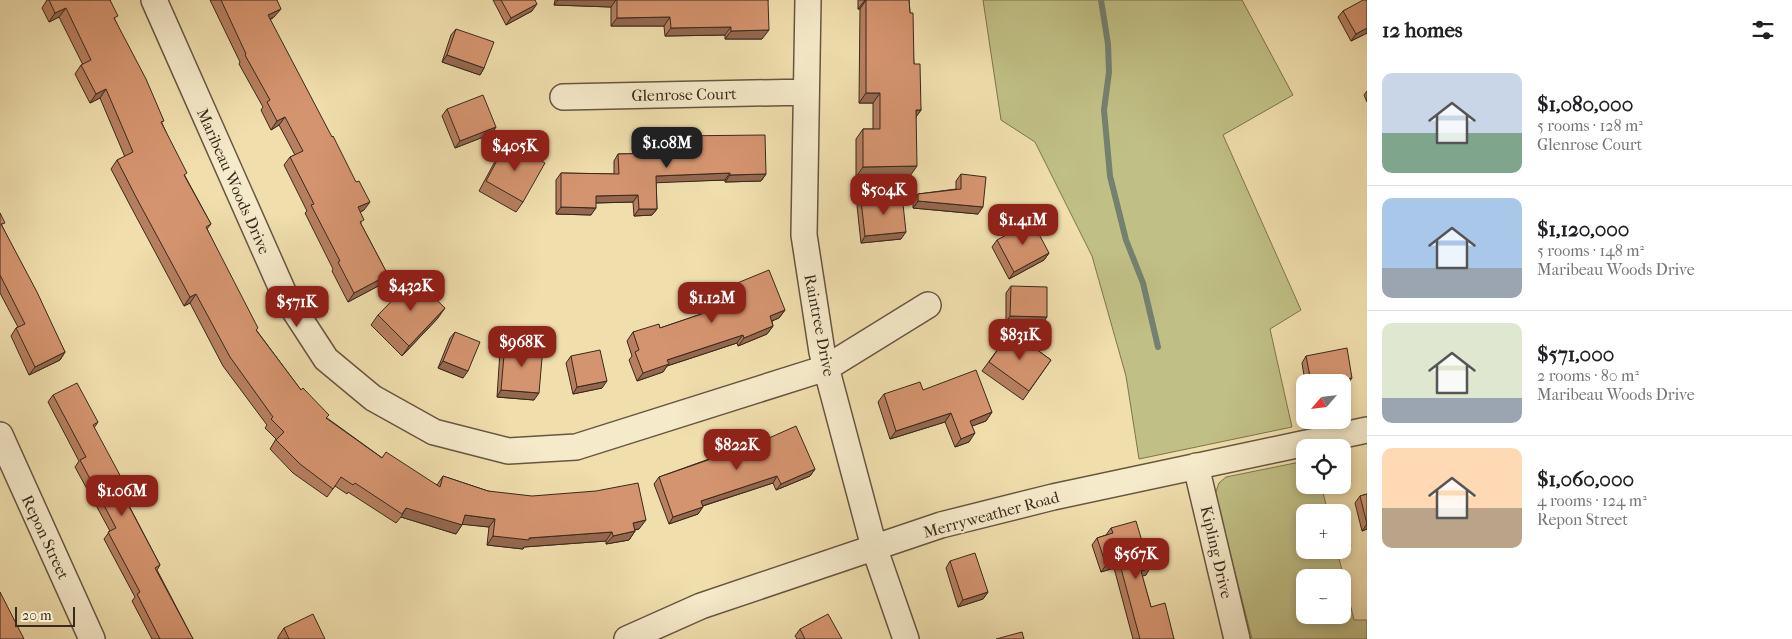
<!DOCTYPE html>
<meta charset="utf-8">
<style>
body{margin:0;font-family:"IM FELL French Canon",serif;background:#f2f2f2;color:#202124;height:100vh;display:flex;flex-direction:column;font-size:19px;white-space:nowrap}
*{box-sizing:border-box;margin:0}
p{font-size:16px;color:#757577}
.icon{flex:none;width:28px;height:28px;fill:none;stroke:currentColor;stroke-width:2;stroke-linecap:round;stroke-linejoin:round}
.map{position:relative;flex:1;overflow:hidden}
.panel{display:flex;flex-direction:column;background:#fff;width:425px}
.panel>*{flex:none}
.needle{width:32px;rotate:242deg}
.fabs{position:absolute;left:1296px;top:374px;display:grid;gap:10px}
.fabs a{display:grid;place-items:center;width:55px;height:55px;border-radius:10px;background:#fff;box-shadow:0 2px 8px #0003;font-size:25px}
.scale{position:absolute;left:15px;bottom:12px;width:60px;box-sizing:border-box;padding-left:5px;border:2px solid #39291c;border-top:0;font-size:14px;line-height:18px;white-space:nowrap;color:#39291c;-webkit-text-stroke:4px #f5eaca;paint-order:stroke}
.price{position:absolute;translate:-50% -42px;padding:0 11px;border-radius:10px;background:#8f2418;color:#fff;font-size:16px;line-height:32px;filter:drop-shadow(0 1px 2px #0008)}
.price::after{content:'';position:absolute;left:50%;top:30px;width:15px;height:11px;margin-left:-8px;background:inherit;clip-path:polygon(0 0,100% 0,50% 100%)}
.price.on{background:#222;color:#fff}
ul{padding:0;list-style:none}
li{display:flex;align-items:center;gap:15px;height:125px;padding:0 15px}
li+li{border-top:1px solid #e0e0e0}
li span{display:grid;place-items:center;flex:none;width:140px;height:100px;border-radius:10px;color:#555}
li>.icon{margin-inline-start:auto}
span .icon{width:60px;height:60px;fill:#fffc;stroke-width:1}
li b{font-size:21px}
h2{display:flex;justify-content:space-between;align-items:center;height:60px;padding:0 15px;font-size:21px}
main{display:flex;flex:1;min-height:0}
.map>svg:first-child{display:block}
.green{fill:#c0bf85;stroke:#7c7450;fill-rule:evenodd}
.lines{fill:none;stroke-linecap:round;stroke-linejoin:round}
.stream{stroke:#74816f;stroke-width:6}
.minor-casing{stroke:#675640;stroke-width:28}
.minor{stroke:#f5eaca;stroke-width:25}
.wall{fill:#b67f5f;stroke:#39291c}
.shaded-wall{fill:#94684e;stroke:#39291c}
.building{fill:#d4946f;stroke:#39291c}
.labels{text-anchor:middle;stroke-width:4.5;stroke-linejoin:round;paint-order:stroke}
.street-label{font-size:16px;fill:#39291c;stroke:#f5eaca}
</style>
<main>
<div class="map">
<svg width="1367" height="639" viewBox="0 0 1367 639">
<rect width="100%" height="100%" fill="#f0dead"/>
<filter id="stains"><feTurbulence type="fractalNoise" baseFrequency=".004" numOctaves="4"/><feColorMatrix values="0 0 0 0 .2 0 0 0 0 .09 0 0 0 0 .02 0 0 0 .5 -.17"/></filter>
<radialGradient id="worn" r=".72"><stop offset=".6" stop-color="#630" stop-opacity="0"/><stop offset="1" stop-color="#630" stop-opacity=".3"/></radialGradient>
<path class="green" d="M 983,0 L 1242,0 L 1293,95 L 1223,135 L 1301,310 L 1270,329 L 1292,427 L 1139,459 L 1126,376 L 1092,256 L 1035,142 L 1001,120 Z
M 1305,461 L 1305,485 L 1321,485 L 1328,512 L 1305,512 L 1305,550 L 1337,550 L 1354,620 L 1367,620 L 1367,639 L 1252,639 L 1215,494 L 1219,483 L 1226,477 ZM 1305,578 L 1342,578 L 1342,615 L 1305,615 Z"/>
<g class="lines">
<path class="stream" d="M 1101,0 L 1108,44 L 1109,72 L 1104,110 L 1110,176 L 1126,240 L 1143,283 L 1158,347"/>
<g class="minor-casing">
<path id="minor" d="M 154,0 L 285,296 L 326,359 L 373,398 L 434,432 L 508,451 L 576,447 L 826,368 L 928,305
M 808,0 L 804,235 L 822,352 L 874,547 L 906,639
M 563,97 L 806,92
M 0,435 L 92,639
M 1196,466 L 1237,639
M 627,639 L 701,606 L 941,525 L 1053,497 L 1367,430"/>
</g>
<use href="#minor" class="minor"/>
</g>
<path class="wall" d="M 47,0 L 110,0 L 115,20 L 162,123 L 185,176 L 211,224 L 207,229 L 257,331 L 301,390 L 327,418 L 381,457 L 437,485 L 443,476 L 488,491 L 639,529 L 635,530 L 635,531 L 629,540 L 606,544 L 606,541 L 524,547 L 523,549 L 487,545 L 489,527 L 462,524 L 456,534 L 401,517 L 396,523 L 348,492 L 347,494 L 335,486 L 327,497 L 293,473 L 270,449 L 276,439 L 265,428 L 267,425 L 223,366 L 190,303 L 184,306 L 131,207 L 111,169 L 117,160 L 125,157 L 100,98 L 90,103 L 75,74 L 81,65 L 83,65 L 59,17 L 49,22 L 42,8 Z
M 210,0 L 277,0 L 274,17 L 270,20 L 364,210 L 360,212 L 361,224 L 388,275 L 382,284 L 348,302 L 332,271 L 333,269 L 305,213 L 307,211 L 284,165 L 290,157 L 295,155 L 279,125 L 271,130 L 261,110 L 263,107 L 239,64 L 240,62 Z
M 493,0 L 535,0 L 532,11 L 506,25 Z
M 555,0 L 768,0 L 762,39 L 725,39 L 725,35 L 665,36 L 664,26 L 611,26 L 611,7 L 554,5 Z
M 858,0 L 909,0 L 914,64 L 921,110 L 916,116 L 910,176 L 856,177 L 856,139 L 863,129 L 873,129 L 873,103 L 859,103 L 860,9 L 858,9 Z
M 1367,0 L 1367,33 L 1351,41 L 1338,17 L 1343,11 Z
M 456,29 L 484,68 L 480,75 L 442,62 L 451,35 Z
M 1367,91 L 1367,102 L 1364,95 Z
M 447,109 L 496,127 L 491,134 L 455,148 L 442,116 Z
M 671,136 L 766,174 L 761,181 L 725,182 L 725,180 L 656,182 L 657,209 L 652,215 L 634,216 L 633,202 L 596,203 L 591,215 L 556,214 L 556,180 L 561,173 L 614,174 L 614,161 L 618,154 L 666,153 L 666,143 Z
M 507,142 L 523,202 L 516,212 L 479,191 L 500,152 Z
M 961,174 L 978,214 L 913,208 L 913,200 L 918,194 L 956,189 L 956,181 Z
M 861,200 L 901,239 L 861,243 L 857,206 Z
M 0,213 L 2,226 L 65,352 L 60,360 L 29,375 L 11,336 L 16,328 L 18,327 L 0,293 Z
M 997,240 L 1049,253 L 1044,260 L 1009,279 L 992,247 Z
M 730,286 L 785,310 L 779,318 L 772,321 L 773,326 L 767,334 L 738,346 L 737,343 L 667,366 L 663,372 L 637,381 L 629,360 L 632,356 L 627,341 L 633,332 L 660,328 L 728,305 L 724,294 Z
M 1011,286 L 1042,324 L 1006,323 L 1006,293 Z
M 378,315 L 438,318 L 402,356 L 371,325 Z
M 1011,331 L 1051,360 L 1023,400 L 982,371 Z
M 455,332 L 463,378 L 438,368 L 450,338 Z
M 505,344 L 534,400 L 497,397 L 500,351 Z
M 571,356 L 602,388 L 573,394 L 566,363 Z
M 1306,356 L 1347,385 L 1342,382 L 1305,382 L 1302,363 Z
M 884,394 L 992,412 L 986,421 L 972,426 L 969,442 L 955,447 L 945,422 L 890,439 L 878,402 Z
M 53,395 L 98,422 L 94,428 L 125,498 L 160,565 L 157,570 L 193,639 L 152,639 L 132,601 L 135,597 L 104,539 L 110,531 L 75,467 L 79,461 L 48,402 Z
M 742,450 L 815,469 L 810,476 L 776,490 L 773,483 L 703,506 L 698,514 L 669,524 L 654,484 L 659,477 L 709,459 L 711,457 Z
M 1367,494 L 1367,529 L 1362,531 L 1355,503 L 1360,496 Z
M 1111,528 L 1146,575 L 1142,576 L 1151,607 L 1174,639 L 1133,639 L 1114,568 L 1101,572 L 1092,545 L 1097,538 L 1106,535 Z
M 950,561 L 988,592 L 983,599 L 958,607 L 946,568 Z
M 284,628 L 325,639 L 278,639 L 278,637 Z
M 800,629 L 842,639 L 797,639 L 795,636 Z"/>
<path class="shaded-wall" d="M 558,0 L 616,0 L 611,7 L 554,5 Z
M 865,0 L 866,0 L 860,9 L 858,9 Z
M 537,4 L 532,11 L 506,25 L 511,18 Z
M 66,8 L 59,17 L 49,22 L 55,13 Z
M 281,9 L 274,17 L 261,23 L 268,15 Z
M 670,17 L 664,26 L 611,26 L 617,18 Z
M 731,27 L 725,35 L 665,36 L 671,28 Z
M 1367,28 L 1367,33 L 1351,41 L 1356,34 Z
M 769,30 L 762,39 L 725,39 L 731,31 Z
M 447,55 L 484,68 L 480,75 L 442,62 Z
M 106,89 L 100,98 L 90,103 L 96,94 Z
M 866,93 L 880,93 L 873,103 L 859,103 Z
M 916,110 L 921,110 L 914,120 Z
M 285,117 L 279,125 L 271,130 L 277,121 Z
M 496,127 L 491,134 L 455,148 L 460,141 Z
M 917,166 L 910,176 L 856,177 L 863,167 Z
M 730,173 L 725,180 L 651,183 L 656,176 Z
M 766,174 L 761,181 L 725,182 L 730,175 Z
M 638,195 L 633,202 L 591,203 L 596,196 Z
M 918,201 L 983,207 L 978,214 L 913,208 Z
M 370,202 L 364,210 L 352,216 L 358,207 Z
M 561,207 L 596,208 L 591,215 L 556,214 Z
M 639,209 L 657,209 L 652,215 L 634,216 Z
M 906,232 L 901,239 L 861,243 L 865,236 Z
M 1049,253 L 1044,260 L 1009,279 L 1014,272 Z
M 388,275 L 382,284 L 348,302 L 354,293 Z
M 196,294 L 190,303 L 184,306 L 190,297 Z
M 445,308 L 438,318 L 402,356 L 409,346 Z
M 785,310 L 779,318 L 764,324 L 770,316 Z
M 1010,316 L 1047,317 L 1042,324 L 1006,323 Z
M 773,326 L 767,334 L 738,346 L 744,338 Z
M 743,335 L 737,343 L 667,366 L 663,372 L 637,381 L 643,373 L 667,360 Z
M 65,352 L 60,360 L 29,375 L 35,367 Z
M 443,361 L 468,371 L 463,378 L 438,368 Z
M 1352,378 L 1347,385 L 1342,386 L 1342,382 L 1329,382 Z
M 607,381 L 602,388 L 573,394 L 577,387 Z
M 501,390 L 539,393 L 534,400 L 497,397 Z
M 992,412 L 986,421 L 964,429 L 970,421 Z
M 951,413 L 945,422 L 890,439 L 896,431 Z
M 975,433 L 969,442 L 955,447 L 961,439 Z
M 815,469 L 810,476 L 776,490 L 781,484 Z
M 777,476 L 773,483 L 696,508 L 701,501 Z
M 703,507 L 698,514 L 669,524 L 673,517 Z
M 406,508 L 465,515 L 495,519 L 489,527 L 459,524 L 462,525 L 456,534 L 401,517 Z
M 646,520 L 639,529 L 627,531 L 633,523 Z
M 1367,524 L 1367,529 L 1362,531 Z
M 635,531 L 629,540 L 606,544 L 613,536 Z
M 612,532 L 606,541 L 524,547 L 523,549 L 487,545 L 493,536 L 529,538 Z
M 1119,561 L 1114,568 L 1101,572 L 1106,565 Z
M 1150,568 L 1146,575 L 1136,578 L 1141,571 Z
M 988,592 L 983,599 L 958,607 L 963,600 Z"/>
<path class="building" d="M 49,0 L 110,0 L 118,16 L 114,18 L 146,79 L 164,121 L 161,122 L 187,173 L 184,175 L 211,224 L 206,227 L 258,328 L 256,330 L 301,390 L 303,388 L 329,415 L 326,418 L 382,458 L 386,452 L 440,487 L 443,476 L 488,491 L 532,496 L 596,491 L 638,483 L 646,520 L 633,523 L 635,531 L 613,536 L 612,532 L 529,538 L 529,540 L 493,536 L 495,519 L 465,515 L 462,525 L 406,508 L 402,514 L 355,483 L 353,485 L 341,477 L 333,489 L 300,464 L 276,440 L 284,432 L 271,419 L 273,417 L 230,357 L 196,294 L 190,297 L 137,199 L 117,160 L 133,152 L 106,89 L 96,94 L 81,65 L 91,60 L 66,8 L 55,13 Z
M 221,0 L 277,0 L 281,9 L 268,15 L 332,137 L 333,136 L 356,182 L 359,181 L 370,202 L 358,207 L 364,220 L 360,222 L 388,275 L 354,293 L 338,262 L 340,261 L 311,205 L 314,204 L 290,157 L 303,151 L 285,117 L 277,121 L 267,102 L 270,100 L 245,55 L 246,54 Z
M 501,0 L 535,0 L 537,4 L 511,18 Z
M 617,0 L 768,0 L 769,30 L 731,31 L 731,27 L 671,28 L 670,17 L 617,18 Z
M 866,0 L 909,0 L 910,13 L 913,13 L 914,64 L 920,64 L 921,110 L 916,110 L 917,166 L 863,167 L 863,129 L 880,129 L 880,93 L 866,93 Z
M 1363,0 L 1367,0 L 1367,28 L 1356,34 L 1343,11 Z
M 456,29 L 494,42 L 484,68 L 447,55 Z
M 483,95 L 496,127 L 460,141 L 447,109 Z
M 765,135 L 766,174 L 730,175 L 730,173 L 656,176 L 657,209 L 639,209 L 638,195 L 596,196 L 596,208 L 561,207 L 561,173 L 619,174 L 618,154 L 671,153 L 671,136 Z
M 507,142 L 545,163 L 523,202 L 486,181 Z
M 961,174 L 986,177 L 983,207 L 918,201 L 918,194 L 961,189 Z
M 902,195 L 906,232 L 865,236 L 861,200 Z
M 0,213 L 5,223 L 1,224 L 37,292 L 65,352 L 35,367 L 16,328 L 25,324 L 0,275 Z
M 1032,221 L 1049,253 L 1014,272 L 997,240 Z
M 769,270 L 785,310 L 770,316 L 773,326 L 744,338 L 743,335 L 667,360 L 669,364 L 643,373 L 635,352 L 639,350 L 633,332 L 659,324 L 660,328 L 737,302 L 730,286 Z
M 414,278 L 445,308 L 409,346 L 378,315 Z
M 1011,286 L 1047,287 L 1047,317 L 1010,316 Z
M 1011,331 L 1051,360 L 1029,391 L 989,362 Z
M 455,332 L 480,342 L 468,371 L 443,361 Z
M 505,344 L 543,347 L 539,393 L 501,390 Z
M 1347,348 L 1352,378 L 1329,382 L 1311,382 L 1306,356 Z
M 600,350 L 607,381 L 577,387 L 571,356 Z
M 976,370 L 992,412 L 970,421 L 975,433 L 961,439 L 951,413 L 896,431 L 884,394 L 920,382 L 923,390 Z
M 77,383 L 98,422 L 93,425 L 129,492 L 123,495 L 160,565 L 155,568 L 193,639 L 160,639 L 137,594 L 140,592 L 108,532 L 116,528 L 80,460 L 86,457 L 53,395 Z
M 796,426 L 815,469 L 781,484 L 777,476 L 701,501 L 703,507 L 673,517 L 659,477 L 711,459 L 711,457 L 742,447 L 742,450 Z
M 1367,494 L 1367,524 L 1360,496 Z
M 1136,521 L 1150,568 L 1141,571 L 1151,607 L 1165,603 L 1174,639 L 1140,639 L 1119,561 L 1106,565 L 1097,538 L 1113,533 L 1111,528 Z
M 975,553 L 988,592 L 963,600 L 950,561 Z
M 0,592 L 24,639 L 0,639 Z
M 313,614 L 325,639 L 289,639 L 284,628 Z
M 828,614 L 842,639 L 805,639 L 800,629 Z
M 1022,632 L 1024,639 L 996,639 Z"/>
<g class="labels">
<g class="street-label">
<text transform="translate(684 94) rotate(-1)" y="6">Glenrose Court</text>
<text transform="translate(234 181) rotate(66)" y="6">Maribeau Woods Drive</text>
<text transform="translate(820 325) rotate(79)" y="6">Raintree Drive</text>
<text transform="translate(991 514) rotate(-15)" y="6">Merryweather Road</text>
<text transform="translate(46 537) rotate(65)" y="6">Repon Street</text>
<text transform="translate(1217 552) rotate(77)" y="6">Kipling Drive</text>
</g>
</g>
<rect width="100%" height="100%" filter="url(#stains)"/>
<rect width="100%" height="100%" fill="url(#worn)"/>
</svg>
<div class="fabs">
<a><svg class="needle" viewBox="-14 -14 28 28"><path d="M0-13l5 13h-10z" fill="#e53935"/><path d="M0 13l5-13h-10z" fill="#757577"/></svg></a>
<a><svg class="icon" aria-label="locate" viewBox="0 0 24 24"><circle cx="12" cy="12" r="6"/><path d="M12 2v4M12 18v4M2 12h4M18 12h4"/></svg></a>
<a>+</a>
<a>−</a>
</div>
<div class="scale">20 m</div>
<b class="price on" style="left:667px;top:169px">$1.08M</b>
<b class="price" style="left:515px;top:172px">$405K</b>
<b class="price" style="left:884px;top:216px">$504K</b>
<b class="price" style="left:1023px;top:246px">$1.41M</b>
<b class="price" style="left:411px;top:312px">$432K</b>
<b class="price" style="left:712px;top:324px">$1.12M</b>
<b class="price" style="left:297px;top:328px">$571K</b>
<b class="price" style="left:1020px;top:361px">$831K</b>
<b class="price" style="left:522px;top:368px">$968K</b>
<b class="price" style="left:737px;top:471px">$822K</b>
<b class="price" style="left:122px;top:517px">$1.06M</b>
<b class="price" style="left:1136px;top:580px">$567K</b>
</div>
<section class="panel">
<h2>12 homes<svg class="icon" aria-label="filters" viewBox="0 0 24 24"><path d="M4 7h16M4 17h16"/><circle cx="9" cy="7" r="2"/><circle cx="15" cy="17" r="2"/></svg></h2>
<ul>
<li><span style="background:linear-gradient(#c9d6e8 60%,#7fa58c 0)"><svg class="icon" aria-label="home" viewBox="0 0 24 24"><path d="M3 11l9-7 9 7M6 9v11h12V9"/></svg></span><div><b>$1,080,000</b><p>5 rooms · 128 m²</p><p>Glenrose Court</p></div></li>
<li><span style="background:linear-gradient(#a9c7e8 70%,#9aa5b1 0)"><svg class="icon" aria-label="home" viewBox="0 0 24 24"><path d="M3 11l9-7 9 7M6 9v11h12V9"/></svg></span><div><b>$1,120,000</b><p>5 rooms · 148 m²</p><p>Maribeau Woods Drive</p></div></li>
<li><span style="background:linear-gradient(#dfe7d0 75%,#9aa5b1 0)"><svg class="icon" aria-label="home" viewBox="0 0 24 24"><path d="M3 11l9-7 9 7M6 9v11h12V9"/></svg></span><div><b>$571,000</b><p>2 rooms · 80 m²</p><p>Maribeau Woods Drive</p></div></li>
<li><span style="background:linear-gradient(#ffd9b3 60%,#b9a48a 0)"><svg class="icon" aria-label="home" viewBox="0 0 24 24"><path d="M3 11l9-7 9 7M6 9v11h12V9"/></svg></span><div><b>$1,060,000</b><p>4 rooms · 124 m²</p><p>Repon Street</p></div></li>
</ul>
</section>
</main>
